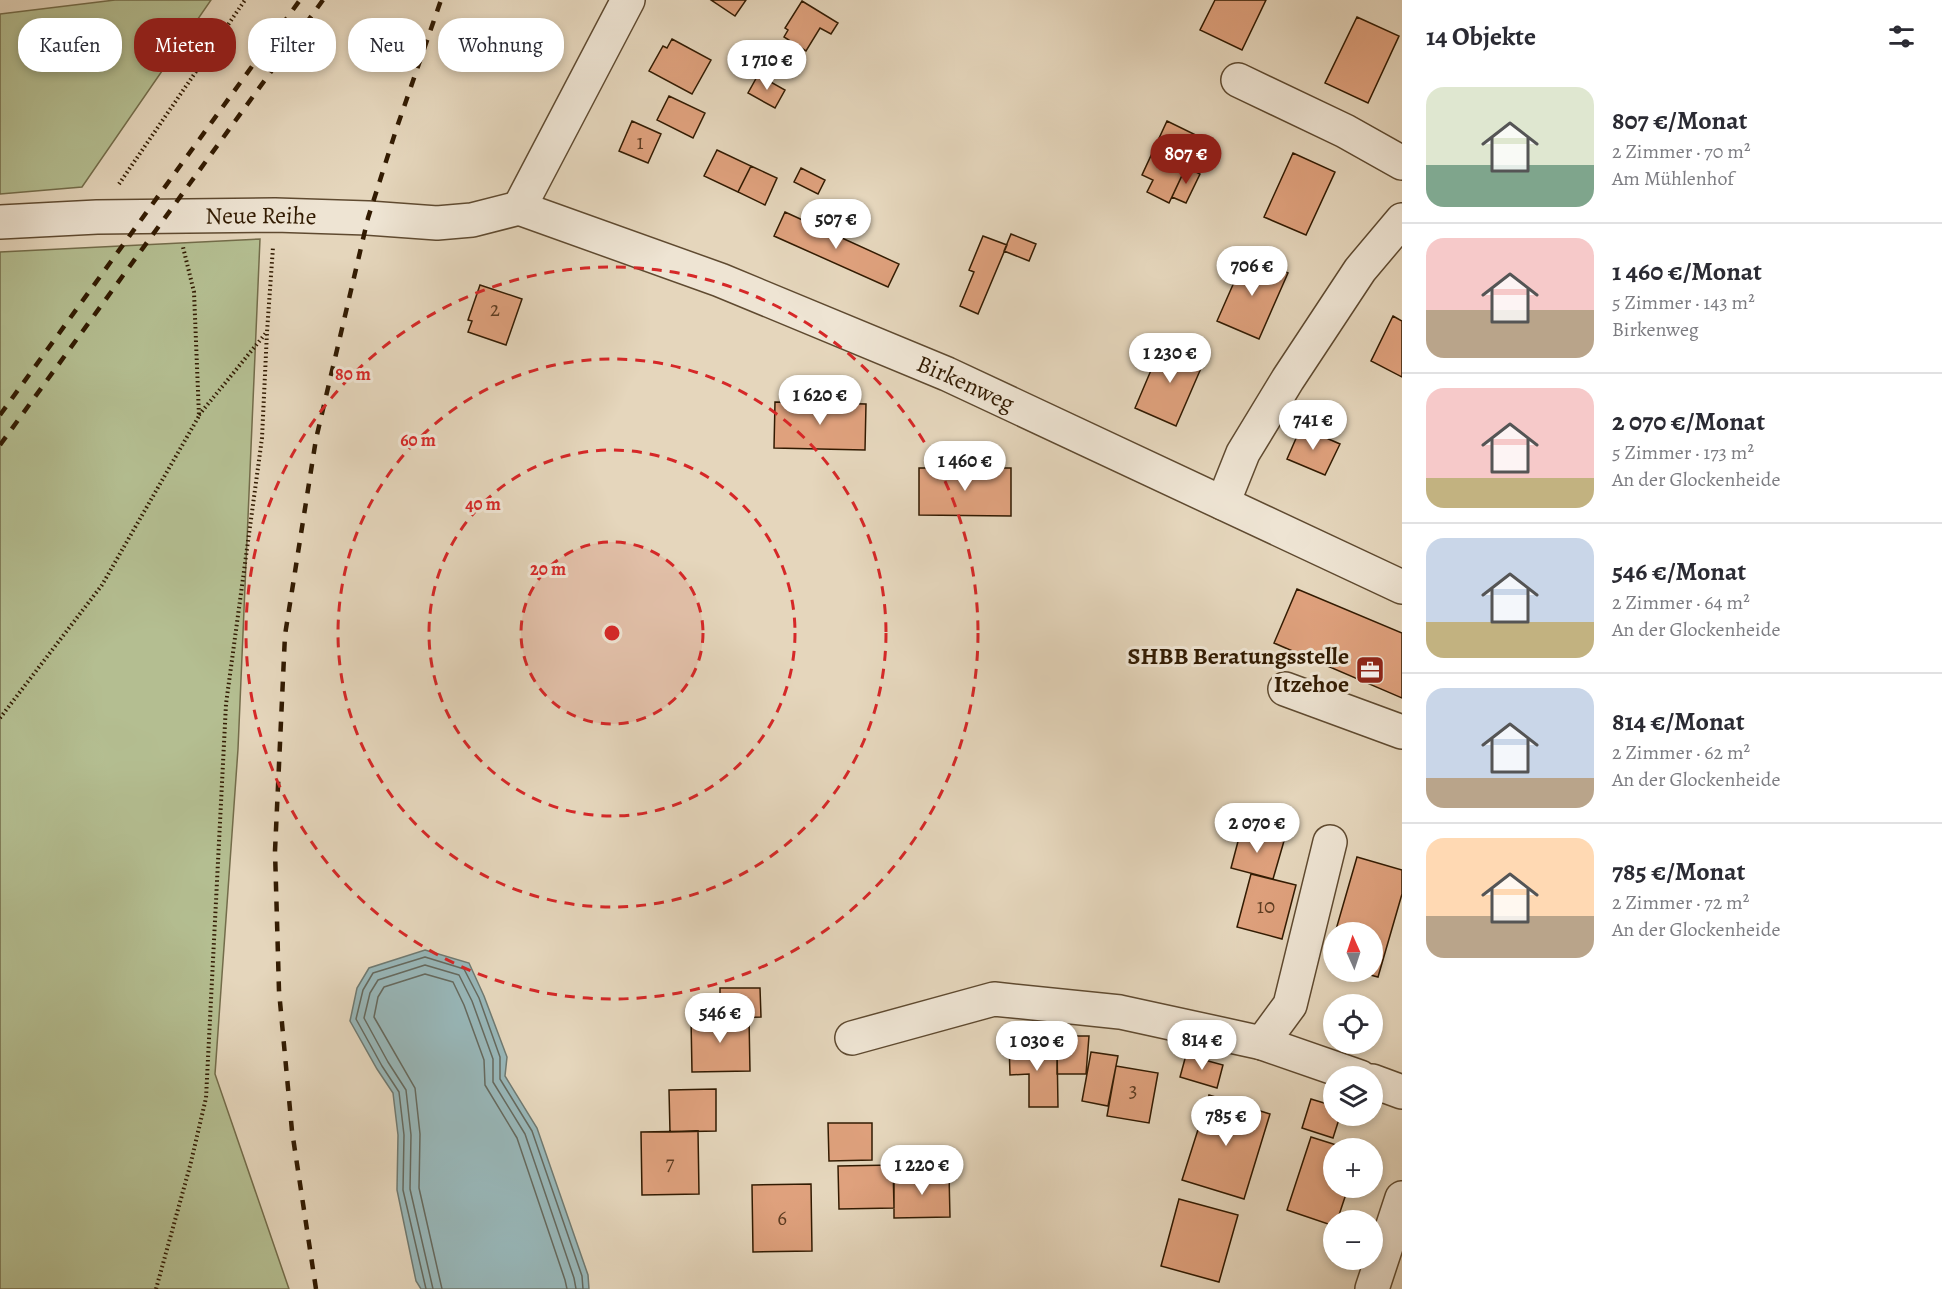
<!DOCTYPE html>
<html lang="de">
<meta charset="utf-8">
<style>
body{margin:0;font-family:Alegreya,serif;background:#f7f7f7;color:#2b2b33;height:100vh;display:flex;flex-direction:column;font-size:22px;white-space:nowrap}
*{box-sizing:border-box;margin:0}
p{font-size:20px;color:#7c7c81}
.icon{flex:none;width:33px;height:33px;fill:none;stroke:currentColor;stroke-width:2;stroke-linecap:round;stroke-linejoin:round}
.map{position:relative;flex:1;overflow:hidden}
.sheet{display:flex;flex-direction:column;background:#fff;width:540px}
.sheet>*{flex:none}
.top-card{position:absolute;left:18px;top:18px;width:570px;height:54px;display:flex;gap:12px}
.needle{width:39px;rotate:357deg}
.controls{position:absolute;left:1323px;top:922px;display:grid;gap:12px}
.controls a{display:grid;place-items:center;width:60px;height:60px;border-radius:50%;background:#fff;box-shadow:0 3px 9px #0003;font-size:30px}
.price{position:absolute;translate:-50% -51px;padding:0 14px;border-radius:21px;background:#fff;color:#222;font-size:20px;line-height:39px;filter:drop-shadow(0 2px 3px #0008)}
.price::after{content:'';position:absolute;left:50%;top:36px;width:18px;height:14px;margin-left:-9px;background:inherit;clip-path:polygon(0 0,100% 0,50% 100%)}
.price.current{background:#8f2418;color:#fff}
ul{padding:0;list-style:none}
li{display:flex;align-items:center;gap:18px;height:150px;padding:0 24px}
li+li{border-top:2px solid #e1e1e2}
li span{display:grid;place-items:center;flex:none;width:168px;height:120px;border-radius:18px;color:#555}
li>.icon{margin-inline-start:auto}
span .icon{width:72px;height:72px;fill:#fffc;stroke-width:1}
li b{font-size:26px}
h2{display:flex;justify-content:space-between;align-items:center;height:72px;padding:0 24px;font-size:26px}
.pill{padding:0 21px;border-radius:24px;background:#fff;box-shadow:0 3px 9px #0003;font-size:21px;line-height:54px}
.pill.current{background:#8f2418;color:#fff}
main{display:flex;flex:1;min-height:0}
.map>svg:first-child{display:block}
.green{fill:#b4be91;stroke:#736c4a;stroke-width:1.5}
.water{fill:#98b7b9;stroke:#6f7970;stroke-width:1.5}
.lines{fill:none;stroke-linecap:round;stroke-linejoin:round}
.shore{stroke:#65695e;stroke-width:1.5}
.building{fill:#dfa17d;stroke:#321b02;stroke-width:1.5}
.minor-casing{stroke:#5f4a30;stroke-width:36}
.path{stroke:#321b02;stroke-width:4;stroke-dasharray:1.5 3;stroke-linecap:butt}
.minor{stroke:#eee4d3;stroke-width:33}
.rail{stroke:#321b02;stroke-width:4.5;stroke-dasharray:10 10;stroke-linecap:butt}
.ring{fill:none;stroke:#d62828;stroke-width:3;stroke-dasharray:10 8}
.labels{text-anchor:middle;stroke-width:6;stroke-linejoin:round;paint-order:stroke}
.number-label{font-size:21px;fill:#5d3c21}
.street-label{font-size:24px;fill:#321b02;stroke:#eee4d3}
.poi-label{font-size:24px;font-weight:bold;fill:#321b02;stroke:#eee4d3;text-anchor:end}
.centre{fill:#d62828;stroke:#eee4d3;stroke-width:3}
.ring-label{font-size:18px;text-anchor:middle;font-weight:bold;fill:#d62828;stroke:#eee4d3;stroke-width:6;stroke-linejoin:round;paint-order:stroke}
</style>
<main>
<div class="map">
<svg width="1402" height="1289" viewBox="0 0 1402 1289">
<rect width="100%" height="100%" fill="#e5d6bc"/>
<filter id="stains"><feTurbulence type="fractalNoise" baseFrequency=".00333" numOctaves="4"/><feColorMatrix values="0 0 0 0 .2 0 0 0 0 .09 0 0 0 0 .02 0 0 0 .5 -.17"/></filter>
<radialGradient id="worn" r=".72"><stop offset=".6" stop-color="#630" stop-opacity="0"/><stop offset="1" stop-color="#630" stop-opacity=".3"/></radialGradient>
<path class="green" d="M 115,0 L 211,0 L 82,187 L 0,194 L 0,14 Z
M 260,239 L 238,749 L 215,1074 L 289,1289 L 0,1289 L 0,252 Z"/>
<path class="water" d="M 425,950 L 469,963 L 484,996 L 507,1057 L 505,1076 L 537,1128 L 588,1275 L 589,1289 L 421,1289 L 416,1281 L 397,1190 L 398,1135 L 393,1093 L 377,1069 L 350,1021 L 357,988 L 369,968 Z"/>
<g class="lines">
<path class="shore" d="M 426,1289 L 403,1190 L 404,1135 L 399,1092 L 382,1066 L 356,1019 L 363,990 L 373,973 L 425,957 L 464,969 L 479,998 L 500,1057 L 500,1079 L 532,1131 L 582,1276 L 583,1289
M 433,1289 L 410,1189 L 411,1135 L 406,1090 L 388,1062 L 364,1018 L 370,993 L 378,980 L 425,965 L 459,975 L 472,1001 L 493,1059 L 493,1082 L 525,1134 L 574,1278 L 576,1289
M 442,1289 L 419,1188 L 420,1134 L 415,1088 L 374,1017 L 378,997 L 384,987 L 425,974 L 453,982 L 464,1005 L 484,1060 L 485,1085 L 517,1138 L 565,1280 L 567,1289"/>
</g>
<path class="building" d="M 711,0 L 746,0 L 735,16 Z
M 1215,0 L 1266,0 L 1242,50 L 1200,30 Z
M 802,1 L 838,23 L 831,34 L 820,28 L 806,51 L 784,37 L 788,30 L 785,28 Z
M 1357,17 L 1399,36 L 1368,103 L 1325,83 Z
M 672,39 L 711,60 L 692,94 L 649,71 L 663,46 L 667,48 Z
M 758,75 L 785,90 L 775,108 L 748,93 Z
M 669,96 L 705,113 L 693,138 L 657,120 Z
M 632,121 L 661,134 L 648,163 L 619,151 Z
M 1167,121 L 1200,137 L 1169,203 L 1147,192 L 1153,180 L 1142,175 Z
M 717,150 L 751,166 L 738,192 L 704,176 Z
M 1293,153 L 1335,172 L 1306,235 L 1264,217 Z
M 751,166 L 777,178 L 765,205 L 738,192 Z
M 1186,167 L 1200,174 L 1186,203 L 1172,197 Z
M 801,168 L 825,180 L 818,194 L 794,182 Z
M 785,212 L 899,264 L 888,287 L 774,236 Z
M 1011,234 L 1036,244 L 1029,261 L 1004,251 Z
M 983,236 L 1007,245 L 978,314 L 960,306 L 974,272 L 969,270 Z
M 1246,255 L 1288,273 L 1259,339 L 1217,321 Z
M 480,285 L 522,299 L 506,345 L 468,332 L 472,321 L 468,320 Z
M 1393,316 L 1402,321 L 1402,377 L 1371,361 Z
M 1163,342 L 1205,359 L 1176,426 L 1135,408 Z
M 775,402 L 866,404 L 865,450 L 774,448 Z
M 1301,427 L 1340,444 L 1325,475 L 1287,459 Z
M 919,468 L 1011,468 L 1011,516 L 919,515 Z
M 1297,589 L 1402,633 L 1402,698 L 1274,643 Z
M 1241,830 L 1284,841 L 1273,879 L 1231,868 Z
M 1357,857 L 1402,870 L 1402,894 L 1378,977 L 1359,972 L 1372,972 L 1372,933 L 1335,933 Z
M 1251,874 L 1296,885 L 1282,939 L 1237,927 Z
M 1334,938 L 1334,965 L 1326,963 Z
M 720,988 L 760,988 L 761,1017 L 720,1018 Z
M 749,1017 L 750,1071 L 692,1072 L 691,1018 Z
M 1063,1036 L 1089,1036 L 1086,1074 L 1057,1074 L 1057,1050 L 1062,1050 Z
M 1032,1041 L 1032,1047 L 1057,1046 L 1058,1107 L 1029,1107 L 1029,1074 L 1010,1075 L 1009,1042 Z
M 1091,1052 L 1118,1056 L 1108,1106 L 1082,1101 Z
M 1186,1055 L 1223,1065 L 1217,1088 L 1180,1077 Z
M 1116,1066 L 1158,1073 L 1149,1123 L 1107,1116 Z
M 716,1089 L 716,1131 L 670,1132 L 669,1090 Z
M 1209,1095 L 1270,1114 L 1244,1199 L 1182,1180 Z
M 1311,1099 L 1334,1106 L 1334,1116 L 1340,1116 L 1333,1138 L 1302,1128 Z
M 828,1123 L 872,1123 L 872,1160 L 829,1161 Z
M 698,1131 L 699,1194 L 642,1195 L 641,1132 Z
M 1311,1137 L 1349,1149 L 1334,1149 L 1334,1188 L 1348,1188 L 1337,1221 L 1334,1221 L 1334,1226 L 1287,1210 Z
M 893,1165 L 894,1208 L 839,1209 L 838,1166 Z
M 949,1174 L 950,1217 L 894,1218 L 894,1175 Z
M 811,1184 L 812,1251 L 753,1252 L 752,1185 Z
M 1179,1199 L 1238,1215 L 1219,1282 L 1161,1266 Z"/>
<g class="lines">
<g class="minor-casing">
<g id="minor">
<path d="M 1238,80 L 1345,131 L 1402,163"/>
<path id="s1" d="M 519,208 L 720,280 L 947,374 L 1402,587"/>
<path d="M 519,208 L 628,0"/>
<path id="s2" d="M 0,222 L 97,217 L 275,215 L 368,218 L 437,223 L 472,220 L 519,208"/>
<path d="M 1223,503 L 1243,453 L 1288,379 L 1360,270 L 1402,220"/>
<path d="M 1285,689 L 1402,732"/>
<path d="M 852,1038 L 994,999 L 1120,1012 L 1262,1043 L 1360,1077"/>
<path d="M 1262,1043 L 1290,1005 L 1330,842"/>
<path d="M 1372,1081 L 1402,1092"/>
<path d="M 1372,1289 L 1402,1198"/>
</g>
</g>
<path class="path" d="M 119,184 L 245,0
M 199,415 L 266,333
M 0,718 L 102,585 L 199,416 L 194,292 L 183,247
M 156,1289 L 190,1166 L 206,1098 L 226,704 L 262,438 L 267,332 L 273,247"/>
<use href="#minor" class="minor"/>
<path class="rail" d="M 0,415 L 300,0
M 0,445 L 323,0
M 316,1289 L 292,1131 L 279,991 L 275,851 L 285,635 L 316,439 L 368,218 L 396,130 L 441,0"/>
</g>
<circle cx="612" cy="633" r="91" fill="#d62828" fill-opacity=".12"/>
<g class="ring">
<circle cx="612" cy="633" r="91"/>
<circle cx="612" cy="633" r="183"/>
<circle cx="612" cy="633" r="274"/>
<circle cx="612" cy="633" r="366"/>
</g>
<defs>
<g id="office-square" transform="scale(1.5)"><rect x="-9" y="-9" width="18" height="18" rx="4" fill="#8f2418" stroke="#eee4d3"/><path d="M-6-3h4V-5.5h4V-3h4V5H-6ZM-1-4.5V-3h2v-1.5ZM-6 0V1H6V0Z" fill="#fff"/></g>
</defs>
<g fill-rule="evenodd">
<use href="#office-square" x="1370" y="670"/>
</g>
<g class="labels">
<g class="number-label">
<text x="640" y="149">1</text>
<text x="495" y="316">2</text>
<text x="1266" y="913">10</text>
<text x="1133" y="1097">3</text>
<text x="670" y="1170">7</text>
<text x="782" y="1225">6</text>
</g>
<g class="street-label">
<text dy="8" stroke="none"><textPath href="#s2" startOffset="261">Neue Reihe</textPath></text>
<text dy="8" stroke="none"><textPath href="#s1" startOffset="480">Birkenweg</textPath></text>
</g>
<g class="poi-label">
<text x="1349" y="664">SHBB Beratungsstelle<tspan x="1349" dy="28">Itzehoe</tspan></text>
</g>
</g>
<circle cx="612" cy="633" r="9" class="centre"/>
<g class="ring-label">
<text x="353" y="380">80 m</text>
<text x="418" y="446">60 m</text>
<text x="483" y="510">40 m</text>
<text x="548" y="575">20 m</text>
</g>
<rect width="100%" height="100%" filter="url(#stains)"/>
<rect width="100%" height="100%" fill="url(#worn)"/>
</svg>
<div class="controls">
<a><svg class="needle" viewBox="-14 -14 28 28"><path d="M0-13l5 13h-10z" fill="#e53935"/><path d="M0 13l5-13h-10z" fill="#7c7c81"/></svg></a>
<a><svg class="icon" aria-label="locate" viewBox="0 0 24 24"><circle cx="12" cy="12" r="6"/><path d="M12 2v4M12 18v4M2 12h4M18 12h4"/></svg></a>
<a><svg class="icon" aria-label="layers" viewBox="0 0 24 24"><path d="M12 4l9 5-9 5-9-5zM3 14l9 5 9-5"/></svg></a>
<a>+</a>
<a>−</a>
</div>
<b class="price" style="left:767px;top:91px">1 710 €</b>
<b class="price current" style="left:1186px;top:185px">807 €</b>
<b class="price" style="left:836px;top:250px">507 €</b>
<b class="price" style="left:1252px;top:297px">706 €</b>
<b class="price" style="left:1170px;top:384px">1 230 €</b>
<b class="price" style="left:820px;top:426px">1 620 €</b>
<b class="price" style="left:1313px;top:451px">741 €</b>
<b class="price" style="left:965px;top:492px">1 460 €</b>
<b class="price" style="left:1257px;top:854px">2 070 €</b>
<b class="price" style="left:720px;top:1044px">546 €</b>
<b class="price" style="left:1202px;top:1071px">814 €</b>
<b class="price" style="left:1037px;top:1072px">1 030 €</b>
<b class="price" style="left:1226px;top:1147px">785 €</b>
<b class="price" style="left:922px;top:1196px">1 220 €</b>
<div class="top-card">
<a class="pill">Kaufen</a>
<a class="pill current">Mieten</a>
<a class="pill">Filter</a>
<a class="pill">Neu</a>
<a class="pill">Wohnung</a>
</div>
</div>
<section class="sheet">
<h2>14 Objekte<svg class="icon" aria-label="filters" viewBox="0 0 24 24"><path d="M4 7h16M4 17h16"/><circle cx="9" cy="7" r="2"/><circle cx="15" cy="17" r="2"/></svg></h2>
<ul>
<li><span style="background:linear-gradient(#dfe7d0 65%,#7fa58c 0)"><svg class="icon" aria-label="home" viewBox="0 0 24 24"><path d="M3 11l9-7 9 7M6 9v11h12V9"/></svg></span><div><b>807 €/Monat</b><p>2 Zimmer · 70 m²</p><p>Am Mühlenhof</p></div></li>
<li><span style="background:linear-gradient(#f6c9c9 60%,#b9a48a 0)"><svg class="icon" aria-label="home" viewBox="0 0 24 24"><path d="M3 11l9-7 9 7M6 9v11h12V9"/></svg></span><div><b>1 460 €/Monat</b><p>5 Zimmer · 143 m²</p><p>Birkenweg</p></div></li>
<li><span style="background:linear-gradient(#f6c9c9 75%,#c2b280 0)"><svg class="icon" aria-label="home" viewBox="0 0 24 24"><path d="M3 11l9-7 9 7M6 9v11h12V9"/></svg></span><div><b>2 070 €/Monat</b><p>5 Zimmer · 173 m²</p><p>An der Glockenheide</p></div></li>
<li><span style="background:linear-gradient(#c9d6e8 70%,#c2b280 0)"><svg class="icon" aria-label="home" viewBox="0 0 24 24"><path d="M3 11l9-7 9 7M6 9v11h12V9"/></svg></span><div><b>546 €/Monat</b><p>2 Zimmer · 64 m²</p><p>An der Glockenheide</p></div></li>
<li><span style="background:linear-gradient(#c9d6e8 75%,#b9a48a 0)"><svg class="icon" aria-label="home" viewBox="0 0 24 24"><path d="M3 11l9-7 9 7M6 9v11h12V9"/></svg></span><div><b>814 €/Monat</b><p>2 Zimmer · 62 m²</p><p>An der Glockenheide</p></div></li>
<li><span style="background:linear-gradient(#ffd9b3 65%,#b9a48a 0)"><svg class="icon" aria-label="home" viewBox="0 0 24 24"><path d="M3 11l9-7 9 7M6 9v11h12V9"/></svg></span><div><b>785 €/Monat</b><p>2 Zimmer · 72 m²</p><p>An der Glockenheide</p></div></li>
</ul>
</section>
</main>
